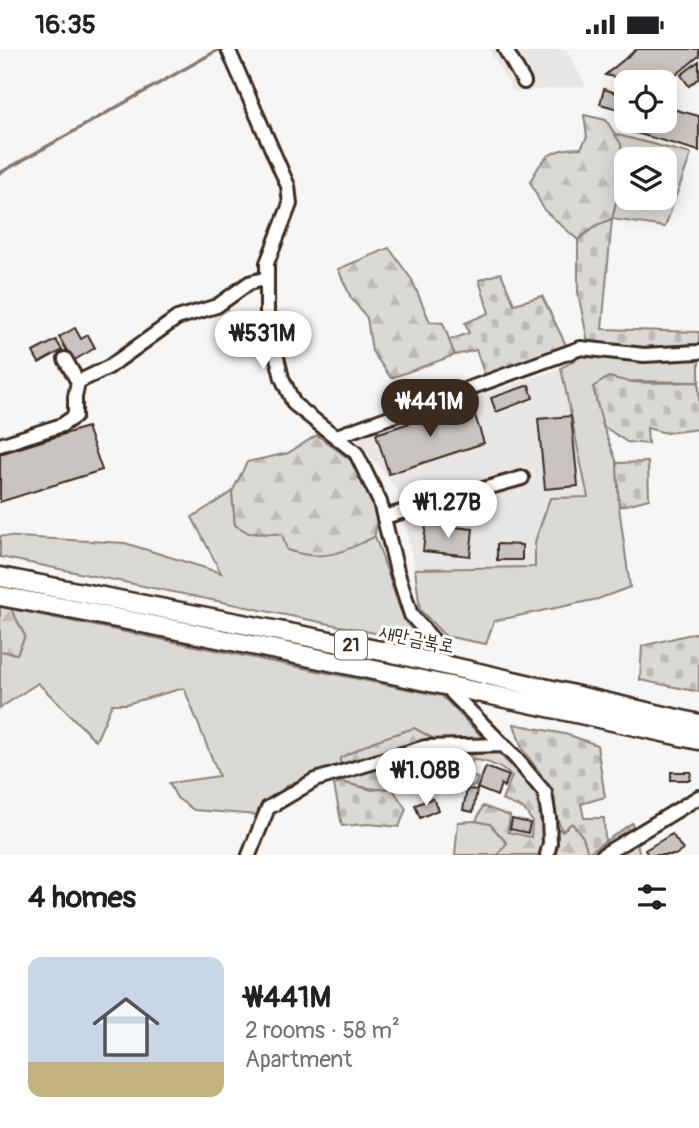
<!DOCTYPE html>
<meta charset="utf-8">
<style>
body{margin:0;font-family:Pangolin,"Poor Story",sans-serif;background:#f2f2f2;color:#202124;height:100vh;display:flex;flex-direction:column;font-size:26px;white-space:nowrap}
*{box-sizing:border-box;margin:0}
p{font-size:23px;color:#757577}
.icon{flex:none;width:38px;height:38px;fill:none;stroke:currentColor;stroke-width:2;stroke-linecap:round;stroke-linejoin:round}
.map{position:relative;height:806px;overflow:hidden}
.sheet{display:flex;flex-direction:column;background:#fff;flex:1}
.sheet>*{flex:none}
.buttons{position:absolute;left:614px;top:21px;display:grid;gap:14px}
.buttons a{display:grid;place-items:center;width:63px;height:63px;border-radius:14px;background:#fff;box-shadow:0 4px 18px #0003;font-size:35px}
.price{position:absolute;translate:-50% -60px;padding:0 16px;border-radius:24px;background:#fff;color:#222;font-size:23px;line-height:46px;filter:drop-shadow(0 2px 4px #0008)}
.price::after{content:'';position:absolute;left:50%;top:42px;width:21px;height:16px;margin-left:-10px;background:inherit;clip-path:polygon(0 0,100% 0,50% 100%)}
.price.selected{background:#3b2a1e;color:#fff}
ul{padding:0;list-style:none}
li{display:flex;align-items:center;gap:21px;height:175px;padding:0 28px}
li span{display:grid;place-items:center;flex:none;width:196px;height:140px;border-radius:14px;color:#555}
li>.icon{margin-inline-start:auto}
span .icon{width:84px;height:84px;fill:#fffc;stroke-width:1}
li b{font-size:30px}
h2{display:flex;justify-content:space-between;align-items:center;height:84px;padding:0 28px;font-size:30px}
.status{display:flex;justify-content:space-between;align-items:center;height:49px;padding:0 35px;background:#fff;direction:ltr}
.status svg{height:19px;fill:currentColor}
.map>svg:first-child{display:block}
.built{fill:#e9e7e6}
.green{fill:#dbd9d6;stroke:#8b827a;stroke-width:2;fill-rule:evenodd}
.forest{fill:url(#forest-firs);stroke:#8b827a;stroke-width:2}
.cemetery{fill:url(#cemetery-stones);stroke:#8b827a;stroke-width:2}
.lines{fill:none;stroke-linecap:round;stroke-linejoin:round}
.stream{stroke:#847972;stroke-width:3.5}
.building{fill:#c9c3c1;stroke:#3b2a1e;stroke-width:2}
.minor-tunnel{stroke:#d1cdcb;stroke-width:12;stroke-dasharray:12 6;stroke-linecap:butt}
.minor-casing{stroke:#3b2a1e;stroke-width:18}
.highway-casing{stroke:#3b2a1e;stroke-width:23}
.minor{stroke:#fff;stroke-width:12}
.highway{stroke:#fff;stroke-width:18}
.labels{text-anchor:middle;stroke-width:6;stroke-linejoin:round;paint-order:stroke}
.shield{fill:#fff;stroke:#766a62;stroke-width:2}
.shield-label{font-size:18px;font-weight:bold;fill:#3b2a1e}
.street-label{font-size:19px;fill:#3b2a1e;stroke:#fff}
</style>
<div class="status"><b>16:35</b><svg viewBox="0 0 49 12"><path d="M0 12V9h3v3zM5 12V6h3v6zM10 12V3h3v9zM15 12V0h3v12zM26 1h20v11H26zM47 4h2v5h-2z"/></svg></div>
<div class="map">
<svg width="699" height="806" viewBox="0 0 699 806">
<defs>
<pattern id="forest-firs" width="22" height="20" patternUnits="userSpaceOnUse" patternTransform="scale(1.75)"><rect width="22" height="20" fill="#dbd9d6"/><path d="M5 1l3.5 6h-7zM16 11l3.5 6h-7z" fill="#bdbab7"/></pattern>
<pattern id="cemetery-stones" width="16" height="16" patternUnits="userSpaceOnUse" patternTransform="scale(1.75)"><rect width="16" height="16" fill="#dbd9d6"/><path d="M2 7V4a2 2 0 0 1 4 0v3zM10 15v-3a2 2 0 0 1 4 0v3z" fill="#bdbab7"/></pattern>
</defs>
<rect width="100%" height="100%" fill="#f7f6f6"/>
<filter id="ink" filterUnits="userSpaceOnUse"><feTurbulence type="fractalNoise" baseFrequency=".0143" numOctaves="2"/><feDisplacementMap in="SourceGraphic" scale="14" xChannelSelector="R" yChannelSelector="G"/><feConvolveMatrix kernelMatrix="1 2 1 2 8 2 1 2 1" color-interpolation-filters="sRGB"/></filter>
<g filter="url(#ink)">
<path class="built" d="M 488,0 L 566,0 L 586,37 L 514,43 Z
M 561,319 L 588,448 L 535,493 L 536,518 L 415,520 L 398,442 L 355,388 Z"/>
<path class="green" d="M 614,85 L 691,105 L 665,178 L 612,170 C 619,143 630,111 614,85 ZM 626,110 L 665,110 L 665,149 L 626,149 Z
M 584,306 L 647,313 L 699,309 L 699,333 L 623,332 L 609,328 L 593,338 L 603,377 L 617,414 L 619,458 L 630,538 L 598,550 L 494,572 L 486,595 L 445,587 L 420,561 L 415,520 L 535,518 L 535,493 L 550,449 L 588,448 L 561,319 Z
M 232,443 L 235,476 L 250,484 L 283,485 L 362,494 L 375,487 L 400,560 L 424,594 L 0,508 L 0,487 L 125,494 L 221,524 L 192,468 Z
M 11,560 L 442,647 L 484,690 L 434,690 L 414,679 L 341,709 L 341,715 L 287,736 L 258,766 L 194,761 L 177,749 L 169,734 L 219,727 L 184,639 L 126,655 L 112,655 L 96,692 L 38,634 L 0,659 L 0,602 L 17,605 L 25,587 Z
M 476,772 L 490,775 L 507,794 L 498,806 L 455,806 L 458,773 Z"/>
<path class="forest" d="M 584,66 L 606,71 L 621,95 L 622,129 L 612,170 L 597,176 L 578,191 L 544,161 L 530,133 C 543,107 551,99 581,99 L 587,88 Z
M 389,199 L 412,231 L 430,273 L 443,274 L 455,306 L 391,329 L 372,302 L 367,269 L 351,249 L 338,220 Z
M 317,386 L 353,413 L 377,465 L 375,487 C 345,504 321,513 287,501 L 282,485 L 249,484 L 235,476 L 232,443 L 247,413 L 288,404 Z
M 0,558 L 11,560 L 25,587 L 17,605 L 0,602 Z
M 414,679 L 434,690 L 433,721 C 419,725 419,730 409,735 C 386,744 364,739 341,733 L 340,709 L 374,692 Z
M 499,704 L 537,744 L 540,770 L 562,782 L 572,774 L 583,788 L 588,804 L 632,774 L 640,806 L 498,806 L 507,794 L 490,775 L 476,772 L 483,757 L 510,767 L 508,783 L 531,788 L 532,772 L 524,760 L 502,751 L 512,727 C 500,718 488,711 472,711 L 472,728 L 478,729 L 475,737 L 462,738 L 456,733 L 463,706 Z"/>
<path class="cemetery" d="M 612,170 L 602,280 L 699,283 L 699,295 L 643,298 L 588,293 L 578,244 L 578,191 L 597,176 Z
M 501,224 L 514,255 L 542,247 L 566,296 L 485,327 L 476,301 L 455,306 L 449,291 L 469,284 L 465,274 L 489,264 L 479,231 Z
M 609,328 C 637,337 669,333 699,333 L 699,380 L 666,384 L 647,379 L 648,395 L 627,393 L 603,377 L 593,338 Z
M 648,413 L 649,450 L 619,458 L 617,414 Z
M 699,583 L 699,643 L 640,631 L 642,597 Z
M 514,675 L 569,686 L 597,696 L 605,748 L 581,755 L 584,769 L 604,769 L 605,792 L 588,804 L 583,788 L 572,774 L 562,782 L 541,725 L 522,700 Z
M 341,733 L 372,741 L 392,739 L 406,760 L 399,778 L 369,775 L 342,777 L 334,736 Z"/>
<g class="lines">
<path class="stream" d="M 0,124 L 218,1"/>
</g>
<path class="building" d="M 637,0 L 699,0 L 699,7 L 665,35 L 665,33 L 638,33 L 605,26 Z
M 699,12 L 699,29 L 689,37 L 681,26 Z
M 604,40 L 626,47 L 626,62 L 600,55 Z
M 665,58 L 699,67 L 699,102 L 625,81 L 627,72 L 665,72 Z
M 75,279 L 81,290 L 88,286 L 95,299 L 73,312 L 59,288 Z
M 56,291 L 62,301 L 39,314 L 33,303 Z
M 529,336 L 533,349 L 496,363 L 491,349 Z
M 471,354 L 484,394 L 389,425 L 376,385 Z
M 571,367 L 578,437 L 545,440 L 538,370 Z
M 87,378 L 102,421 L 0,453 L 0,405 Z
M 426,475 L 473,480 L 470,507 L 423,502 Z
M 497,495 L 522,496 L 522,511 L 497,511 Z
M 486,718 L 509,727 L 504,738 L 501,735 L 497,747 L 477,739 Z
M 671,723 L 691,723 L 690,731 L 671,731 Z
M 467,740 L 477,741 L 473,763 L 463,761 Z
M 433,749 L 438,761 L 420,769 L 415,756 Z
M 512,770 L 530,774 L 528,784 L 510,780 Z
M 672,785 L 683,801 L 675,806 L 648,806 L 645,801 Z"/>
<g class="lines">
<path class="minor-tunnel" d="M 434,592 L 444,621"/>
<g class="minor-casing">
<path id="minor" d="M 228,0 L 288,137 L 290,155 L 267,214 L 267,267 L 282,329 L 294,355 L 356,404 L 380,453 L 397,522 L 411,566 L 434,592
M 505,0 L 524,33
M 65,310 L 78,333
M 337,387 L 581,299 L 644,306 L 699,303
M 0,396 L 62,376 L 75,367 L 75,348 L 78,333 L 109,318 L 177,269 L 217,257 L 249,234 L 267,229
M 384,468 L 522,429
M 452,644 L 515,708 L 545,744 L 549,769 L 550,794 L 547,806
M 249,806 L 268,759 L 315,731 L 425,698 L 504,696
M 603,806 L 699,748"/>
</g>
<g class="highway-casing">
<path id="highway" d="M 0,528 L 397,605 L 699,675
M 0,547 C 234,590 467,640 699,691"/>
</g>
<use href="#minor" class="minor"/>
<use href="#highway" class="highway"/>
</g>
</g>
<g class="labels">
<rect class="shield" x="335" y="581.5" width="32" height="29" rx="5"/>
<g class="shield-label">
<text x="351" y="602">21</text>
</g>
<g class="street-label">
<text transform="translate(417 589) rotate(12)" y="7">새만금북로</text>
</g>
</g>
</svg>
<div class="buttons">
<a><svg class="icon" aria-label="locate" viewBox="0 0 24 24"><circle cx="12" cy="12" r="6"/><path d="M12 2v4M12 18v4M2 12h4M18 12h4"/></svg></a>
<a><svg class="icon" aria-label="layers" viewBox="0 0 24 24"><path d="M12 4l9 5-9 5-9-5zM3 14l9 5 9-5"/></svg></a>
</div>
<b class="price" style="left:263px;top:322px">₩531M</b>
<b class="price selected" style="left:430px;top:390px">₩441M</b>
<b class="price" style="left:448px;top:491px">₩1.27B</b>
<b class="price" style="left:426px;top:759px">₩1.08B</b>
</div>
<section class="sheet">
<h2>4 homes<svg class="icon" aria-label="filters" viewBox="0 0 24 24"><path d="M4 7h16M4 17h16"/><circle cx="9" cy="7" r="2"/><circle cx="15" cy="17" r="2"/></svg></h2>
<ul>
<li><span style="background:linear-gradient(#c9d6e8 75%,#c2b280 0)"><svg class="icon" aria-label="home" viewBox="0 0 24 24"><path d="M3 11l9-7 9 7M6 9v11h12V9"/></svg></span><div><b>₩441M</b><p>2 rooms · 58 m²</p><p>Apartment</p></div></li>
</ul>
</section>
